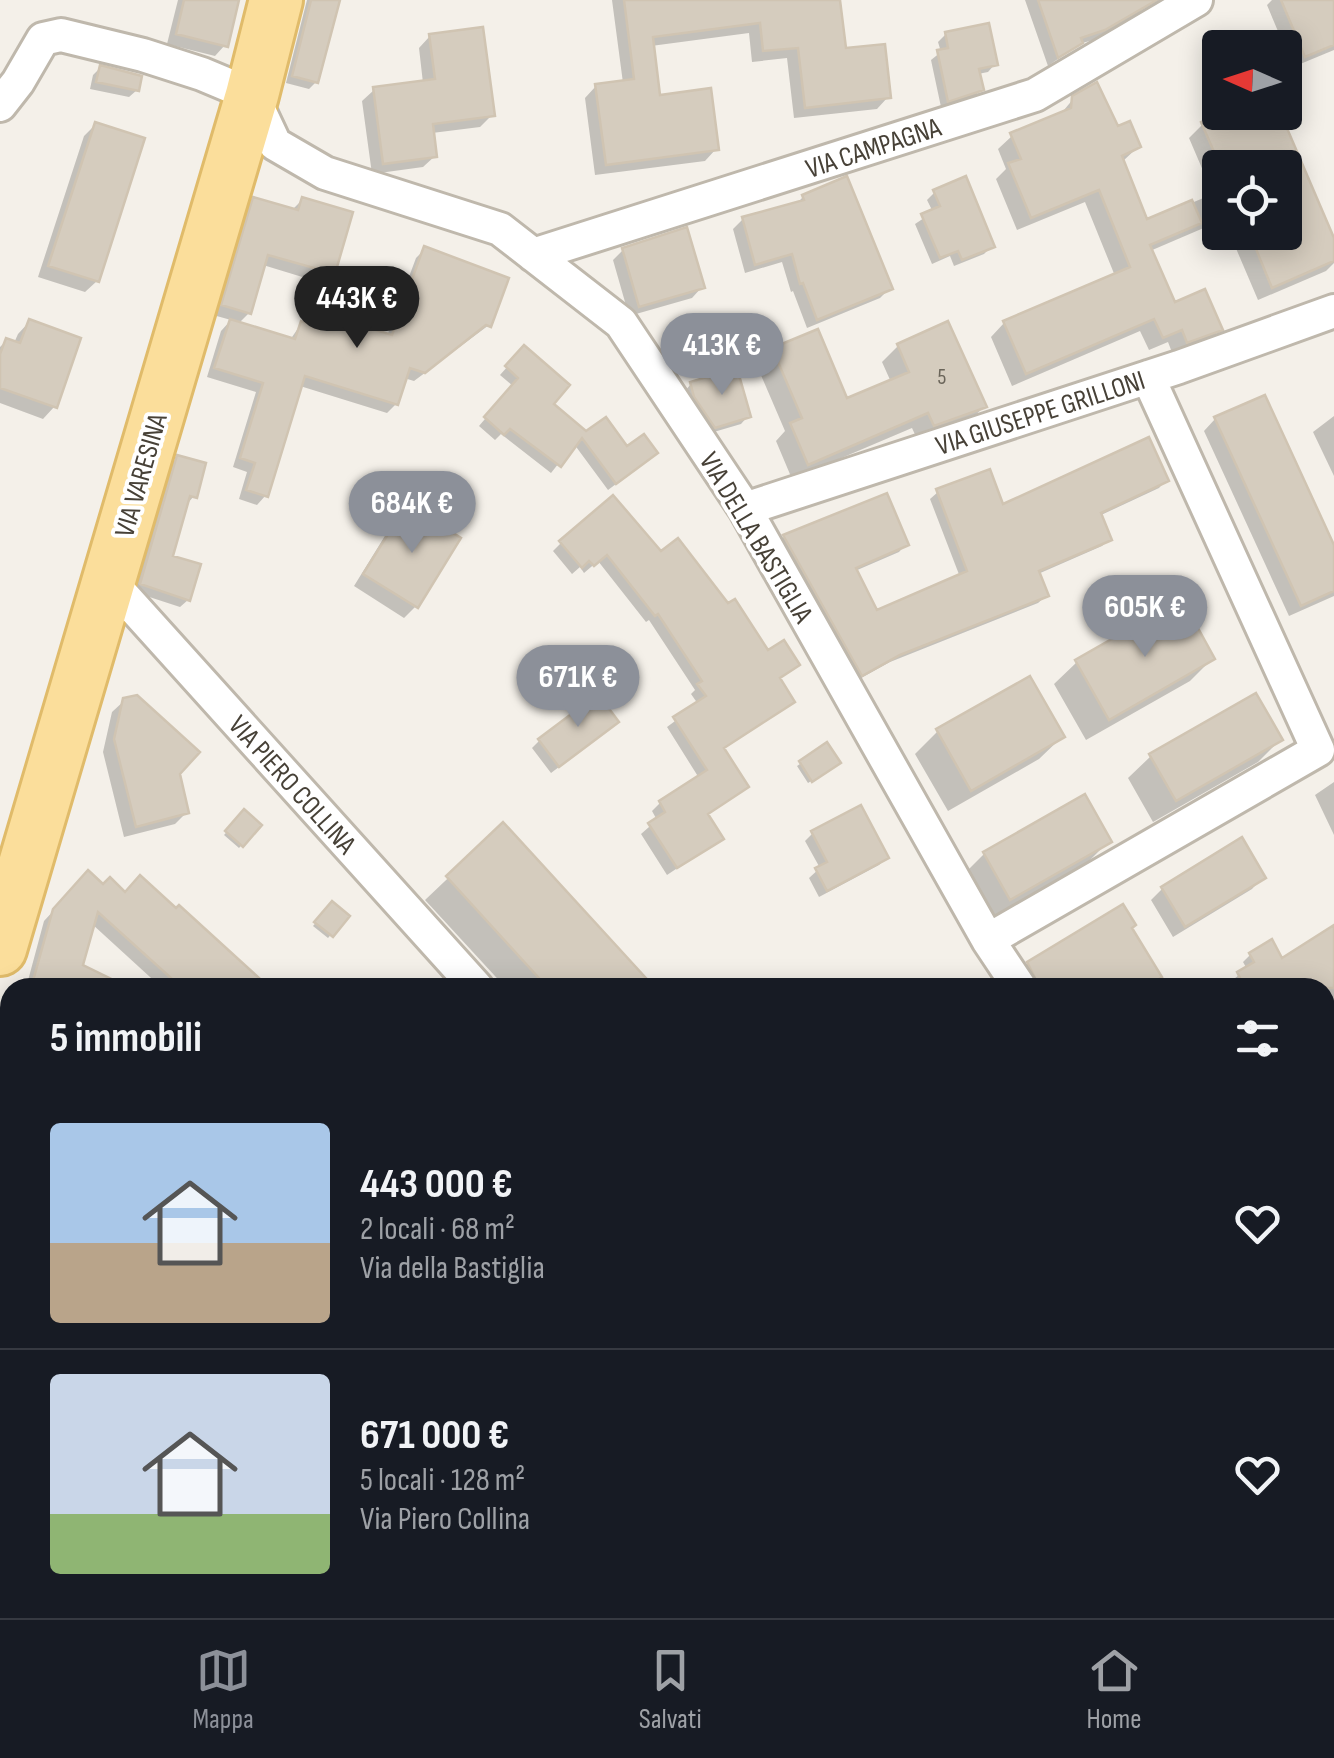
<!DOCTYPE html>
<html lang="it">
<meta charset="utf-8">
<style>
body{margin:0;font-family:"Sofia Sans Condensed",sans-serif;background:#20242c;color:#f1f3f6;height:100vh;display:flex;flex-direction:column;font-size:38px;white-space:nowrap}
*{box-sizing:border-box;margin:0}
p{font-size:32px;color:#9ea1a6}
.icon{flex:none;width:55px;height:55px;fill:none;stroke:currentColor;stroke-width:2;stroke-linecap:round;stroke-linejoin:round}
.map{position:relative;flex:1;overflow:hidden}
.sheet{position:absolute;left:0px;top:978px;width:1335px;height:642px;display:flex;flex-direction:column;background:#171b24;border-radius:30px 30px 0 0;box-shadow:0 5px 25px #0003}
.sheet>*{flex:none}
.needle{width:65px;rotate:273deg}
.fabs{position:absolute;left:1202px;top:30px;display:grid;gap:20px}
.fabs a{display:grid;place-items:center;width:100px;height:100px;border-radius:10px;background:#171b24;box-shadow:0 5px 25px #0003;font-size:50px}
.price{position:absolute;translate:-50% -85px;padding:0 22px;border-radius:35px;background:#8c9099;color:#fff;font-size:32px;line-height:65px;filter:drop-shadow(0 2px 5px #0008)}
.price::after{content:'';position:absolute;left:50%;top:60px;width:30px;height:22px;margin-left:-15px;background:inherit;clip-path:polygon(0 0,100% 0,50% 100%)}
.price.on{background:#222;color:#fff}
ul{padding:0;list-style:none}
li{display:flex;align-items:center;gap:30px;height:250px;padding:0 50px}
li+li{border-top:2px solid #363941}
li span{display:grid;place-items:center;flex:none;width:280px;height:200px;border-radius:10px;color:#555}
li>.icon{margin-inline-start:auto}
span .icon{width:120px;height:120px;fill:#fffc;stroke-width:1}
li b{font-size:42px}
h2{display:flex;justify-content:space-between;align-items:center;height:120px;padding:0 50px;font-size:42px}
.tab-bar{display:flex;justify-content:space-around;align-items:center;height:140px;border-top:2px solid #363941;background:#171b24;font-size:28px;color:#9ea1a6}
.tab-bar a{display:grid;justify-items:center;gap:5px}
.tab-bar .on{color:#8c9099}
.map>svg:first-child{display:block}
.shadow{fill:#0003}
.building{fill:#d5ccbe;stroke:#d0c4b2;stroke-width:2.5}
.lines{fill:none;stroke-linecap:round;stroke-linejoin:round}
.minor-casing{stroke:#bfb8ac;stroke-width:38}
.primary-casing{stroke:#e0bb6a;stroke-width:58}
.minor{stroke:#fff;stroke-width:32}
.primary{stroke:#fbde9b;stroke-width:52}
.labels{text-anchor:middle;stroke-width:8;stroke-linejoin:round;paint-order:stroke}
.number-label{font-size:22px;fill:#6a6459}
.street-label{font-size:28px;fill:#474137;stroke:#fff}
</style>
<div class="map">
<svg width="1334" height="1618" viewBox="0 0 1334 1618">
<rect width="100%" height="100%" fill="#f4f0e9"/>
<path class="shadow" d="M 178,0 L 237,0 L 225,45 L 215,56 L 167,44 Z
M 307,0 L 337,0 L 316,82 L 309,89 L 286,83 Z
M 612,0 L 838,0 L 844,51 L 888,97 L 877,109 L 794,118 L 787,58 L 752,62 L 749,33 L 651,46 L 658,98 L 716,149 L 705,161 L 595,175 L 585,98 L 596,86 L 623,83 Z
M 1025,0 L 1149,0 L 1150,2 L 1139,12 L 1093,40 L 1079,44 L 1048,66 Z
M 1272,0 L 1334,0 L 1334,50 L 1293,67 L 1267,5 Z
M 946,34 L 995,64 L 988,72 L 978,74 L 981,90 L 973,97 L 941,107 L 931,60 L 941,52 L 938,42 Z
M 430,36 L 492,115 L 480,127 L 432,133 L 435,156 L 423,167 L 372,174 L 362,101 L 374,90 L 423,83 L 419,48 Z
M 100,68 L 137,90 L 129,97 L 90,89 L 93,75 Z
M 1074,98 L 1138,147 L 1122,162 L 1146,222 L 1213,194 L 1189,138 L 1203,124 L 1278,112 L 1334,245 L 1334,263 L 1326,271 L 1258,300 L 1229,232 L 1285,232 L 1285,168 L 1220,168 L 1220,221 L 1150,251 L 1173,305 L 1220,329 L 1206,343 L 1173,355 L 1168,342 L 1149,350 L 1140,331 L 1012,386 L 991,337 L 1004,323 L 1115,276 L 1085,202 L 1017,230 L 996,179 L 1006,169 L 998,149 L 1012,136 L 1059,116 Z
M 96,124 L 97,281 L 85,292 L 38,277 L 84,136 Z
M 935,192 L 992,246 L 984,254 L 954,266 L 950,256 L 932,264 L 915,224 L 933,212 L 927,200 Z
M 803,197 L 890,288 L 880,298 L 807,328 L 793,291 L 791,292 L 782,262 L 745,273 L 733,229 L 743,219 L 795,205 Z
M 254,200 L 292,210 L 302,200 L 332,273 L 322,283 L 263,265 L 249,313 L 238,324 L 290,340 L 301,324 L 316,326 L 325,317 L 387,336 L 416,258 L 425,249 L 489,325 L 414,381 L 404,378 L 396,404 L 387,413 L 300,386 L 266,495 L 257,505 L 239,499 L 247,472 L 233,467 L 256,392 L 207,377 L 221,331 L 231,320 L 213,315 L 244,210 Z
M 623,250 L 702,287 L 692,298 L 629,316 L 613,260 Z
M 29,322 L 54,407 L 43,419 L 0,403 L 0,347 L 6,341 L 14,343 L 18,334 Z
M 898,346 L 984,407 L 968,422 L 918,441 L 912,428 L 792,479 L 776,441 L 785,431 L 757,366 L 773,350 L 846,402 L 891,382 L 882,362 Z
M 517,356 L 550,404 L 586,435 L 648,460 L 608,490 L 574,444 L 551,473 L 501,434 L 495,440 L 479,426 L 513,386 L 500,375 Z
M 691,384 L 748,416 L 741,424 L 707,434 L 684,392 Z
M 1334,416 L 1334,476 L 1313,432 Z
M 1215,419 L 1334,552 L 1334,596 L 1289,616 L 1204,431 Z
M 178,458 L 194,496 L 187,504 L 169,558 L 188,600 L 180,607 L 134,592 L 170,465 Z
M 1166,480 L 1159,488 L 1099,516 L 1109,539 L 1102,546 L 1038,574 L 1046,596 L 1038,603 L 890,662 L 854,682 L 777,544 L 784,537 L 885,496 L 906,544 L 899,552 L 855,571 L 876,613 L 960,577 L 930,499 L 938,492 L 1002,507 Z
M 407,507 L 416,606 L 404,618 L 354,586 L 396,518 Z
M 561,543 L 661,554 L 767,653 L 797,664 L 778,679 L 792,702 L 722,750 L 745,787 L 706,816 L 721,839 L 667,875 L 641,834 L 657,820 L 652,811 L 660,803 L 699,778 L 667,727 L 698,704 L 691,694 L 695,690 L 649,620 L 646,622 L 598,561 L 584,573 L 580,567 L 572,574 L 553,551 Z
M 1212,659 L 1190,681 L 1086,740 L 1054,684 L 1077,662 Z
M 125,700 L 187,812 L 175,824 L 124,837 L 103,752 L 112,712 Z
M 609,729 L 551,773 L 532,748 L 540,740 Z
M 938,731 L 1062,737 L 1039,759 L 948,811 L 915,754 Z
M 1280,740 L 1258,762 L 1153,822 L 1128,778 L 1151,756 Z
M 827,746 L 835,766 L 808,783 L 797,766 Z
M 1334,782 L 1334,835 L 1315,795 Z
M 244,813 L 259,826 L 239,848 L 224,835 Z
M 503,826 L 638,988 L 506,988 L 425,900 Z
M 813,833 L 886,858 L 879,865 L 819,897 L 809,878 L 820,868 L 805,841 Z
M 1109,841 L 1086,864 L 987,920 L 962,876 L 984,854 Z
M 1263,877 L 1252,889 L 1173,937 L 1151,900 L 1163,888 Z
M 79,883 L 125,895 L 267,988 L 162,988 L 92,924 L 80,967 L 124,988 L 26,988 L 44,921 Z
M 332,904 L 347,917 L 328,938 L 313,926 Z
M 1130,928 L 1159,977 L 1146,988 L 1030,988 L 1021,971 L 1028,964 Z
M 1334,928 L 1334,1003 L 1325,1009 L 1325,988 L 1222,988 L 1247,969 L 1243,962 L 1250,955 L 1281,961 Z
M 1325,1077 L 1334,1096 L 1334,1155 L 1325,1160 Z
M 10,1121 L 10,1152 L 0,1148 Z
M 1334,1250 L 1334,1407 L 1325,1411 L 1325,1255 Z
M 0,1262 L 10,1264 L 10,1332 L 0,1330 Z
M 1334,1468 L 1334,1527 L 1325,1512 L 1325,1472 Z
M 10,1469 L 10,1610 L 189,1610 L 190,1618 L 0,1618 L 0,1471 Z
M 498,1610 L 627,1610 L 634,1618 L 482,1618 Z
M 757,1610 L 808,1610 L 794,1618 L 761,1618 Z
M 1006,1610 L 1061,1610 L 1065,1618 L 1010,1618 Z
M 1105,1610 L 1146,1610 L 1126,1618 L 1108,1618 Z"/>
<path class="building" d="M 184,0 L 239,0 L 228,47 L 176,34 Z
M 311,0 L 340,0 L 318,83 L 292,76 Z
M 624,0 L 840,0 L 846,48 L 885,44 L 891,98 L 805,108 L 798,48 L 763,51 L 760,23 L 653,37 L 660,95 L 711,88 L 719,150 L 606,165 L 595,84 L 634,79 Z
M 1038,0 L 1157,0 L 1105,30 L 1081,38 L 1083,43 L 1058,58 Z
M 1281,0 L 1334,0 L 1334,45 L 1305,57 Z
M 989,23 L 998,65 L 979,69 L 984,90 L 948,102 L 937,50 L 948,48 L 945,32 Z
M 483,27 L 495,116 L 433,124 L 437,157 L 383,164 L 373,87 L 435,79 L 429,34 Z
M 100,65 L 142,76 L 139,91 L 96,82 Z
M 1097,82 L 1118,126 L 1130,121 L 1141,147 L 1122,156 L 1147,219 L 1192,200 L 1202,223 L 1150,245 L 1175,302 L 1205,289 L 1223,330 L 1187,343 L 1182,330 L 1163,338 L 1154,319 L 1026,374 L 1003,321 L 1130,267 L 1099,190 L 1031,218 L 1008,163 L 1021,159 L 1010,133 L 1071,108 L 1072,96 Z
M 1222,112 L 1280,112 L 1334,238 L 1334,261 L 1272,288 L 1249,232 L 1285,232 L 1285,168 L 1221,168 L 1201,122 Z
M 95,122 L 145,138 L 99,282 L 48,266 Z
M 847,176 L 893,289 L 817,320 L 803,283 L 800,284 L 792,254 L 755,265 L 742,217 L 804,200 L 802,195 Z
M 966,176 L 995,247 L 962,260 L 958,251 L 940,258 L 921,214 L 940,206 L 933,190 Z
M 253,197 L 298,210 L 302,197 L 353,212 L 335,274 L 268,255 L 251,314 L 221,305 Z
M 687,227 L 705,288 L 639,307 L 622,248 Z
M 424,246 L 509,278 L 491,327 L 486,325 L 425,373 L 410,368 L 398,405 L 305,376 L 268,497 L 246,490 L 255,463 L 240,458 L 263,383 L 214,368 L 230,319 L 295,339 L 301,321 L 320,327 L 324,314 L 392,335 Z
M 29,319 L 81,338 L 57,408 L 0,388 L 0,354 L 6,338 L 20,343 Z
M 948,321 L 987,407 L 934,426 L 928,413 L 808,465 L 790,423 L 802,418 L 772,348 L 818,329 L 847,398 L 909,372 L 897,344 Z
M 524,345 L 570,385 L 554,404 L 586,431 L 606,417 L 627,446 L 644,434 L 658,453 L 616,484 L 582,438 L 561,467 L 510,429 L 504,435 L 484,417 L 518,378 L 505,366 Z
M 737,368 L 751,417 L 715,428 L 694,397 L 690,382 Z
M 1265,395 L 1334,545 L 1334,591 L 1301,606 L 1214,417 Z
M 1149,437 L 1169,481 L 1101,513 L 1112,540 L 1039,571 L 1049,596 L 900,655 L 862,676 L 783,535 L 887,493 L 909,545 L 856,568 L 877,610 L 967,571 L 936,489 L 990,469 L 1003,504 Z
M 177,455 L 206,463 L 197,498 L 190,496 L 173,556 L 201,564 L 190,601 L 140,584 Z
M 613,495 L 661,551 L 678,538 L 728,603 L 735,599 L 768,650 L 784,640 L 800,665 L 780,678 L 795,702 L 724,748 L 749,787 L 708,814 L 724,839 L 677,868 L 648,823 L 665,812 L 659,801 L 707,770 L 673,717 L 706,696 L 697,684 L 702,681 L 658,614 L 655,616 L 607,555 L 594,566 L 589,561 L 582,568 L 559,541 Z
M 407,504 L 461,538 L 418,608 L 363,574 Z
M 1182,599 L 1215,659 L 1109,720 L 1075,660 Z
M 1030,676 L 1065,737 L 971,791 L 936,729 Z
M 1256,693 L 1283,740 L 1176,801 L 1149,754 Z
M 598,694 L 619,722 L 559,767 L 538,739 Z
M 137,695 L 200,752 L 180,774 L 189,813 L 136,827 L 114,739 L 123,698 Z
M 827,742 L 841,763 L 812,782 L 799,761 Z
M 1085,794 L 1112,842 L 1010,900 L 983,852 Z
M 861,805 L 889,858 L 827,891 L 815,868 L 827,862 L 811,831 Z
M 244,809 L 262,825 L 243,847 L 225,831 Z
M 503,822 L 655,988 L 548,988 L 446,876 Z
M 1242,837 L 1266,878 L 1185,927 L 1161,887 Z
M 88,870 L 103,884 L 110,877 L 125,892 L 140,875 L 176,908 L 179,905 L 270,988 L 182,988 L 98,912 L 83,965 L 130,988 L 31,988 L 53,909 Z
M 332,901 L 350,916 L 333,937 L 314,922 Z
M 1123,904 L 1136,925 L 1132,928 L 1162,977 L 1145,988 L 1040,988 L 1027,962 Z
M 1334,925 L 1334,988 L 1245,988 L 1237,972 L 1254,962 L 1249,953 L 1272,939 L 1282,958 Z"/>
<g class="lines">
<g class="minor-casing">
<path id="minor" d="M 0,105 L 18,82 L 43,39 L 61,35 L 143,55 L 202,74 L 252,95 L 275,144 L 325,173 L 500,229 L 621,323 L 745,509 L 988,940 L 1020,988
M 533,255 L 1035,95 L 1196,0
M 745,509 L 1179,367 L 1334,311
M 109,580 L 477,988
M 988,940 L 1318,750 L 1148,377
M 1325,1044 L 1334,1040
M 1325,1517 L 1334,1538
M 1304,1618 L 1334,1607"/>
</g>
<g class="primary-casing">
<path id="primary" d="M 0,949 L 252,95 L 276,0"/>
</g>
<use href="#minor" class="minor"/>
<use href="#primary" class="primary"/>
</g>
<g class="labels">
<g class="number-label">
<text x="942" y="384">5</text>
</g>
<g class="street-label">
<text transform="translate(873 147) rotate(-18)" y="10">VIA CAMPAGNA</text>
<text transform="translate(1040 412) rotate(-18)" y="10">VIA GIUSEPPE GRILLONI</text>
<text transform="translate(140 475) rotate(-74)" y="10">VIA VARESINA</text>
<text transform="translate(757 537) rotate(59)" y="10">VIA DELLA BASTIGLIA</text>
<text transform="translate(293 784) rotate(48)" y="10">VIA PIERO COLLINA</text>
</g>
</g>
</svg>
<div class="fabs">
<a><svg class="needle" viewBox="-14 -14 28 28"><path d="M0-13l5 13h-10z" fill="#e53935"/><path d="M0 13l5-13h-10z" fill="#9ea1a6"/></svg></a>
<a><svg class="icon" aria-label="locate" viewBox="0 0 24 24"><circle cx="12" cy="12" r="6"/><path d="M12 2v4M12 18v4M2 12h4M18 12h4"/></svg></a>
</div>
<b class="price on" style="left:357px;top:351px">443K €</b>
<b class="price" style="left:722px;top:398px">413K €</b>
<b class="price" style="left:412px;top:556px">684K €</b>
<b class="price" style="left:1145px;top:660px">605K €</b>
<b class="price" style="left:578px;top:730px">671K €</b>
<section class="sheet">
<h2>5 immobili<svg class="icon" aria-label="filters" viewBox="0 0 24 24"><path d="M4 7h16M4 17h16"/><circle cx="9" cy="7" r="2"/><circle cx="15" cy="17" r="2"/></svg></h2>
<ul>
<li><span style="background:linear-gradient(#a9c7e8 60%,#b9a48a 0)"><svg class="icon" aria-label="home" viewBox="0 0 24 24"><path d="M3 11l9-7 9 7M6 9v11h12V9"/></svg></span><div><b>443 000 €</b><p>2 locali · 68 m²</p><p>Via della Bastiglia</p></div><svg class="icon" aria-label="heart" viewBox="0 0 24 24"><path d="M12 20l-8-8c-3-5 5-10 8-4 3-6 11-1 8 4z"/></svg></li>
<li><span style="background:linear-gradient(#c9d6e8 70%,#8fb573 0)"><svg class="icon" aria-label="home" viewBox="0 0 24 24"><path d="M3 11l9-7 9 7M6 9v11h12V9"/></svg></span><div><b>671 000 €</b><p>5 locali · 128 m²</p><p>Via Piero Collina</p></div><svg class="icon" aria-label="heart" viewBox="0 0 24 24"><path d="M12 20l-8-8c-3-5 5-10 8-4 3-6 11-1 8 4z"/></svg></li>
</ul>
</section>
</div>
<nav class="tab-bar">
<a class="on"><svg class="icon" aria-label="map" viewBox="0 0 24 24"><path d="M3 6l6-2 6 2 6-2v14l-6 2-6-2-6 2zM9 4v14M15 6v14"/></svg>Mappa</a>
<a><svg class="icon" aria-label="saved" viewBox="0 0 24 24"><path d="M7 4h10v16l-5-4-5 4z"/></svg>Salvati</a>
<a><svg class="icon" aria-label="home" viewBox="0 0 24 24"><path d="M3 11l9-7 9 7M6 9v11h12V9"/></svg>Home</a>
</nav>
